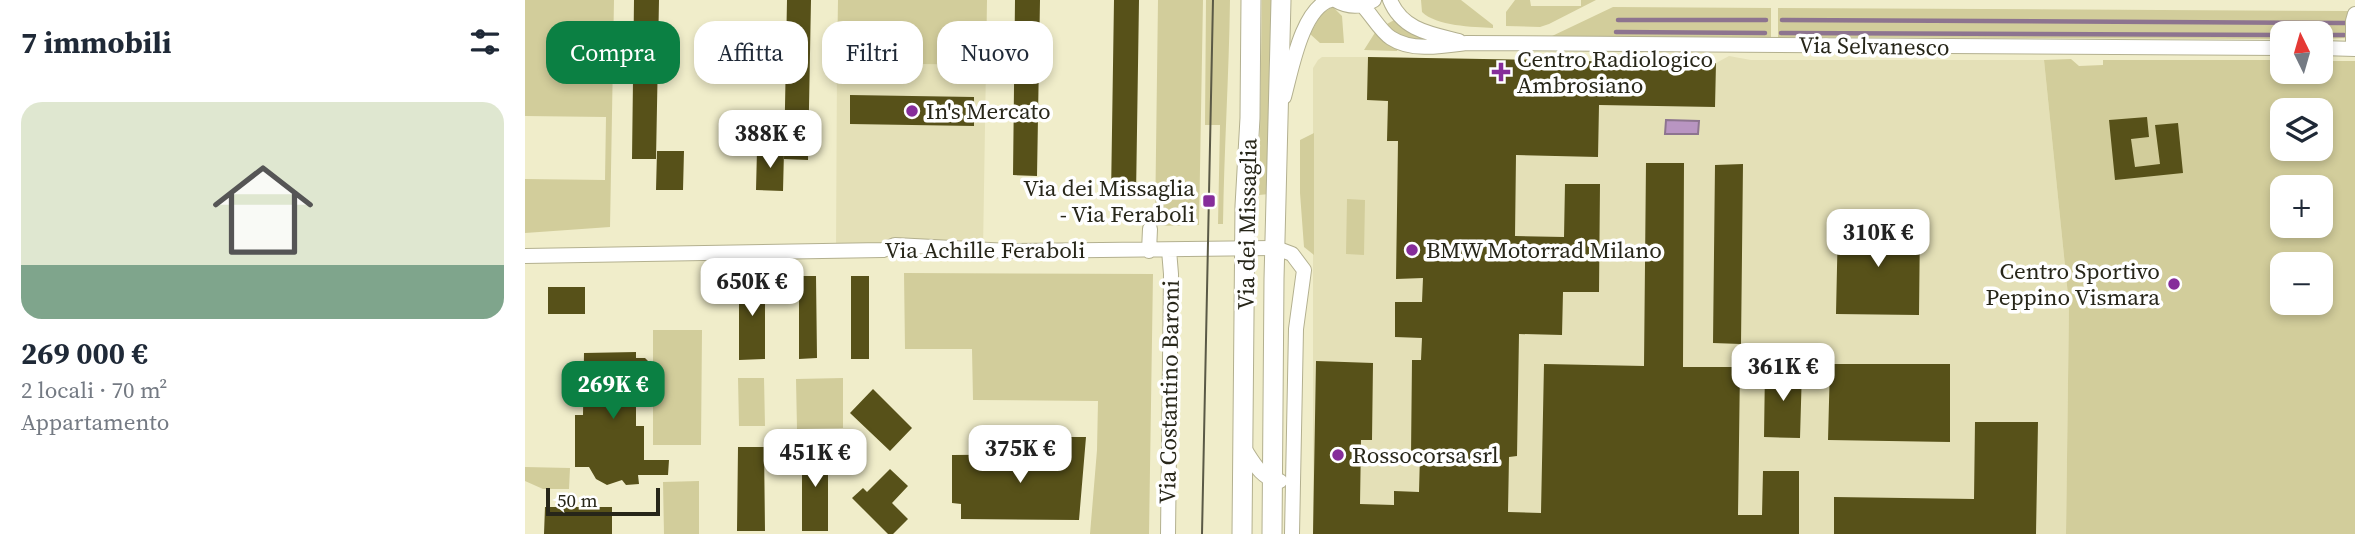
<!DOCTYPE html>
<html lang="it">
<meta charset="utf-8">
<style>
body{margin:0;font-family:"Source Serif 4",serif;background:#f2f2f3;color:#1f2937;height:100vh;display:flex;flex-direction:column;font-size:26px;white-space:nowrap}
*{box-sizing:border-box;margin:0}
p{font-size:23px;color:#747a83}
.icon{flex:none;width:38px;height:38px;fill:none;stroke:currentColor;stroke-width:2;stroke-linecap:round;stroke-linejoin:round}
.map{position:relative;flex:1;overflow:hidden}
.panel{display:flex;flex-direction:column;background:#fff;width:525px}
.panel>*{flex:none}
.guide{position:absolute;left:21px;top:21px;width:665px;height:63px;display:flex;gap:14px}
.needle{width:46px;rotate:355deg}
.buttons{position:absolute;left:1745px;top:21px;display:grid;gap:14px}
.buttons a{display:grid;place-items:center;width:63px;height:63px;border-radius:14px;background:#fff;box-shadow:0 4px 10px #0003;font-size:35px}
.scale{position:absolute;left:21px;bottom:18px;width:114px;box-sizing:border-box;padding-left:7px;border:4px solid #272619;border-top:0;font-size:19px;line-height:24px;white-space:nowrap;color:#272619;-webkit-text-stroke:5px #fff;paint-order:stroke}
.price{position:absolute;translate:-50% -60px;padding:0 16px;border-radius:14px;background:#fff;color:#222;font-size:23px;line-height:46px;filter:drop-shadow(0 2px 4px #0008)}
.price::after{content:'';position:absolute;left:50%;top:42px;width:21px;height:16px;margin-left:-10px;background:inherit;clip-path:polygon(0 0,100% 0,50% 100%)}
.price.active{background:#0b8043;color:#fff}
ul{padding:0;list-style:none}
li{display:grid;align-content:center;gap:14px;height:371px;padding:0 21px}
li+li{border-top:2px solid #e0e1e3}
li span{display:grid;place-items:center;height:217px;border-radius:21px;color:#555}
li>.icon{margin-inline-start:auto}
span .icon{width:126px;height:126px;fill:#fffc;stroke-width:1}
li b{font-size:30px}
h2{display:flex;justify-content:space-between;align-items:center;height:84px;padding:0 21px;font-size:30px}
.chip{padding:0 24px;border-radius:21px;background:#fff;box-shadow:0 4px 10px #0003;font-size:24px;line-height:63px}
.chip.active{background:#0b8043;color:#fff}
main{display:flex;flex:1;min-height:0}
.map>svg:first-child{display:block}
.built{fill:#e4e0b7}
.green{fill:#d2cd9b;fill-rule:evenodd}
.water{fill:#b995c2;stroke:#8d748f;stroke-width:2}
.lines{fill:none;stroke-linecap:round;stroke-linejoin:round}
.stream{stroke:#8d748f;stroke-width:4.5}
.building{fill:#575119}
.minor-casing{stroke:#b3b08f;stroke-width:16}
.secondary-casing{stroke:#b3b08f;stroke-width:21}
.minor{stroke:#fff;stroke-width:14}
.secondary{stroke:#fff;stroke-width:19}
.tram{stroke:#5a5946;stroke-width:2}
.poi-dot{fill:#862d9a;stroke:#fff;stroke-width:2.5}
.labels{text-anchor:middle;stroke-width:7;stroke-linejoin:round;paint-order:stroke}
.street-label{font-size:23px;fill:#272619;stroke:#fff}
.poi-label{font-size:23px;fill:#272619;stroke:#fff;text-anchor:start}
</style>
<main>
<section class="panel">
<h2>7 immobili<svg class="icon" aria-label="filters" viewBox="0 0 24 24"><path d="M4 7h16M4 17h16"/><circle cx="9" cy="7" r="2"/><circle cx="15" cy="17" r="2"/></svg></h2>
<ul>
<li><span style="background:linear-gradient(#dfe7d0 75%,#7fa58c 0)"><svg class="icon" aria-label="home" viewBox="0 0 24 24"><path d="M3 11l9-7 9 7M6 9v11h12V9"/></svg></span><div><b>269 000 €</b><p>2 locali · 70 m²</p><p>Appartamento</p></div></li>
</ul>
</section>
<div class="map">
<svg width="1830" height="534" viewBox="0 0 1830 534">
<rect width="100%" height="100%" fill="#f0edca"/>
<path class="built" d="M 1204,56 L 1226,60 L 1519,60 L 1544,305 L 1541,534 L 788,534 L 788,68 L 793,60 L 797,57 L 843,57 L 1021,60 L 1022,57 L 1054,58 L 1055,61 L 1191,63 Z
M 312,63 L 461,65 L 458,250 L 311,250 Z"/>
<path class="green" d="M 0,0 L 89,0 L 85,227 L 0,233 L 0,179 L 80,180 L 81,117 L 0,116 Z
M 313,0 L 462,0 L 461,65 L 312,63 Z
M 633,0 L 678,0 L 674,225 L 630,226 Z
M 681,0 L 705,0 C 704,75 699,149 698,224 L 693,224 L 695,125 L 680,125 Z
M 737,0 L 747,0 L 744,194 L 734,195 Z
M 896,0 L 936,0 L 968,25 L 968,28 C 948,27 911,26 897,12 Z
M 990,0 L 1005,0 L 1006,6 L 1056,6 L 1056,0 L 1071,0 L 1024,24 L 1015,27 L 981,26 L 981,12 Z
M 808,7 L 817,16 L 819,43 L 795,43 L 785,34 L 797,13 Z
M 1088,7 L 1246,8 L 1246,37 L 1025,37 Z
M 1253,8 L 1825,11 L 1824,38 L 1796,39 L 1796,33 L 1757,33 L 1757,39 L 1253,37 Z
M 871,19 L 908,41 C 890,40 874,40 862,24 Z
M 851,31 L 873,48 L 872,51 L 839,50 Z
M 1546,59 L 1554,66 L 1578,65 L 1578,60 L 1757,60 L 1757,72 L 1796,72 L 1796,61 L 1830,61 L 1830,534 L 1541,534 L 1544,305 L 1519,60 ZM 1757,110 L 1796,110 L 1796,149 L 1757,149 ZM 1757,187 L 1796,187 L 1796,226 L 1757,226 ZM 1757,264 L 1796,264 L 1796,303 L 1757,303 Z
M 789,133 L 789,255 L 779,247 L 775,193 L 775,140 Z
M 822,199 L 840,200 L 839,255 L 821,254 Z
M 379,273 L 628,274 L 624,534 L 565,534 L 572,450 L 573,401 L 448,400 L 447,349 L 380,349 Z
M 128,330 L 177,330 L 176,445 L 128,445 Z
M 213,378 L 239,378 L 240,426 L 214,426 Z
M 318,378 L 318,428 L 272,429 L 271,379 Z
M 0,467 L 45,468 L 44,489 L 18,489 L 0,481 Z
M 174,481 L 174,534 L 139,534 L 138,482 Z"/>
<path class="water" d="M 1141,120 L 1174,121 L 1173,134 L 1140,134 Z"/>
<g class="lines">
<path class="stream" d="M 1093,20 L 1241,20
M 1257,20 L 1822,23
M 1091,32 L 1240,33
M 1256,33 L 1757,35
M 1796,35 L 1819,35"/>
</g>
<path class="building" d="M 109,0 L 134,0 L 131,159 L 107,159 Z
M 262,0 L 286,0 L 283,160 L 259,159 Z
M 490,0 L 515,0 L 512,176 L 488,175 Z
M 589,0 L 614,0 L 611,196 L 586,196 Z
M 843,57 L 1022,60 L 1022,57 L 1054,58 L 1055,61 L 1191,63 L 1190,107 L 1074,105 L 1073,157 L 991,155 L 990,236 L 1039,237 L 1040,184 L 1075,184 L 1074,292 L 1038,292 L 1037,335 L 994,334 L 992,456 L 984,457 L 983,512 L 1016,513 L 1019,364 L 1119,366 L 1121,163 L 1159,163 L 1158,367 L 1215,367 L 1213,515 L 1237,515 L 1238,471 L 1274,471 L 1274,534 L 788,534 L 791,361 L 848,363 L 847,440 L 836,440 L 835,504 L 869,505 L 869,491 L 894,492 L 895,455 L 886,455 L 887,360 L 896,360 L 897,338 L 870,337 L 870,302 L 897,302 L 898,278 L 871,279 L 873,141 L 862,141 L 863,101 L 842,100 Z
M 325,95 L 449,97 L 449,126 L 325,124 Z
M 1622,117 L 1624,137 L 1606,139 L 1610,167 L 1635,164 L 1630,125 L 1653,123 L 1658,173 L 1590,180 L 1584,120 Z
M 232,150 L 259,151 L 258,191 L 231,190 Z
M 132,151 L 159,151 L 158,190 L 131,190 Z
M 1218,164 L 1216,344 L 1188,343 L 1190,165 Z
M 1313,222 L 1395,223 L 1394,315 L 1311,314 Z
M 214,276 L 240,276 L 240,359 L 214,360 Z
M 274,276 L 291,276 L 292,358 L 274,359 Z
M 326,276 L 344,276 L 344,359 L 326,359 Z
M 23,287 L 60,287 L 60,314 L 23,314 Z
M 111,352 L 111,358 L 120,358 L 124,362 L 124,368 L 120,372 L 111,372 L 111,426 L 119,426 L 119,460 L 144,460 L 143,475 L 113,475 L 114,484 L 101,485 L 97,480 L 82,485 L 71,479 L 64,467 L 50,467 L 50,415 L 58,415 L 59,353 Z
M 1305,364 L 1425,364 L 1425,442 L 1303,440 Z
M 1240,368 L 1277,369 L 1275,438 L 1239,437 Z
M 348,389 L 387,428 L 365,451 L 325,413 Z
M 1450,422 L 1513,422 L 1511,534 L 1309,534 L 1309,497 L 1449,499 Z
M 544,437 L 561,437 L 554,520 L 436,519 L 436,504 L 427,503 L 427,455 L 543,454 Z
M 213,447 L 239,447 L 240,531 L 212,531 Z
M 277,447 L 303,447 L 303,531 L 277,531 Z
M 365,469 L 383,486 L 367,503 L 383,519 L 368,534 L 363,534 L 327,498 L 338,488 L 342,492 Z
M 20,507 L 87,507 L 87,534 L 19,534 Z"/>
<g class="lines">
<g class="minor-casing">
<path id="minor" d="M 810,0 C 824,8 836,8 849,0
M 865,0 C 877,30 906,34 934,41
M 837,5 C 847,15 855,31 866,38 C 887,52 919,46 942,43 L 1757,48
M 1796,48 L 1830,49
M 1828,49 L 1828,21 L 1830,14
M 759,97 C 766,72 777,7 806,0
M 624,251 L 625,229
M 0,256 L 358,250 L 370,245 L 484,251 L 751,248 L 767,254 L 779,270 L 771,329 L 767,534
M 719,448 C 728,462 737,480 755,481
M 643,534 L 646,274 L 644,250"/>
</g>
<g class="secondary-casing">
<path id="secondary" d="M 717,534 L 720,206 L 725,118 L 726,0
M 747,534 L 749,279 L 756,0"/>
</g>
<use href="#minor" class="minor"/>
<use href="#secondary" class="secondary"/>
<path class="tram" d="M 677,534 L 688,0"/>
</g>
<g class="poi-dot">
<path d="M972.5 61.5h7v7h7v7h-7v7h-7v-7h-7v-7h7z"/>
<circle cx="387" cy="111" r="7"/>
<rect x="677" y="194" width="14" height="14" rx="3.5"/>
<circle cx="887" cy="250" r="7"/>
<circle cx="1649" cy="284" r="7"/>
<circle cx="813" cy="455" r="7"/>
</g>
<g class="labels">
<g class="street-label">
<text transform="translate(1349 46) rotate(1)" y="8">Via Selvanesco</text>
<text transform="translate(722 224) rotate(-89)" y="8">Via dei Missaglia</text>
<text x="460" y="258">Via Achille Feraboli</text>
<text transform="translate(644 392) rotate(-89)" y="8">Via Costantino Baroni</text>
</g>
<g class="poi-label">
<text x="992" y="67">Centro Radiologico<tspan x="992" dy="26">Ambrosiano</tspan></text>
<text x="401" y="119">In's Mercato</text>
<text x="670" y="196" text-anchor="end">Via dei Missaglia<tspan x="670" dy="26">- Via Feraboli</tspan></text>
<text x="901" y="258">BMW Motorrad Milano</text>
<text x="1635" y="279" text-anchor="end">Centro Sportivo<tspan x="1635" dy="26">Peppino Vismara</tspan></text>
<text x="827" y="463">Rossocorsa srl</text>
</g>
</g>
</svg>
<div class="buttons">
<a><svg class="needle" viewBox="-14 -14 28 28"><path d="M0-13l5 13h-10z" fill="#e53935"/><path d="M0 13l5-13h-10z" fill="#747a83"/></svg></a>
<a><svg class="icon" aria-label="layers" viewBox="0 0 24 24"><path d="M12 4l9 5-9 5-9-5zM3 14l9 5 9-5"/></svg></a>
<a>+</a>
<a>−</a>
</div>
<div class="scale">50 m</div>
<b class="price" style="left:245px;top:170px">388K €</b>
<b class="price" style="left:1353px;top:269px">310K €</b>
<b class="price" style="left:227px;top:318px">650K €</b>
<b class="price" style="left:1258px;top:403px">361K €</b>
<b class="price active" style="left:88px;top:421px">269K €</b>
<b class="price" style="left:495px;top:485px">375K €</b>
<b class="price" style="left:290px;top:489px">451K €</b>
<div class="guide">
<a class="chip active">Compra</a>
<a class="chip">Affitta</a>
<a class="chip">Filtri</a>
<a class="chip">Nuovo</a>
</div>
</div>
</main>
